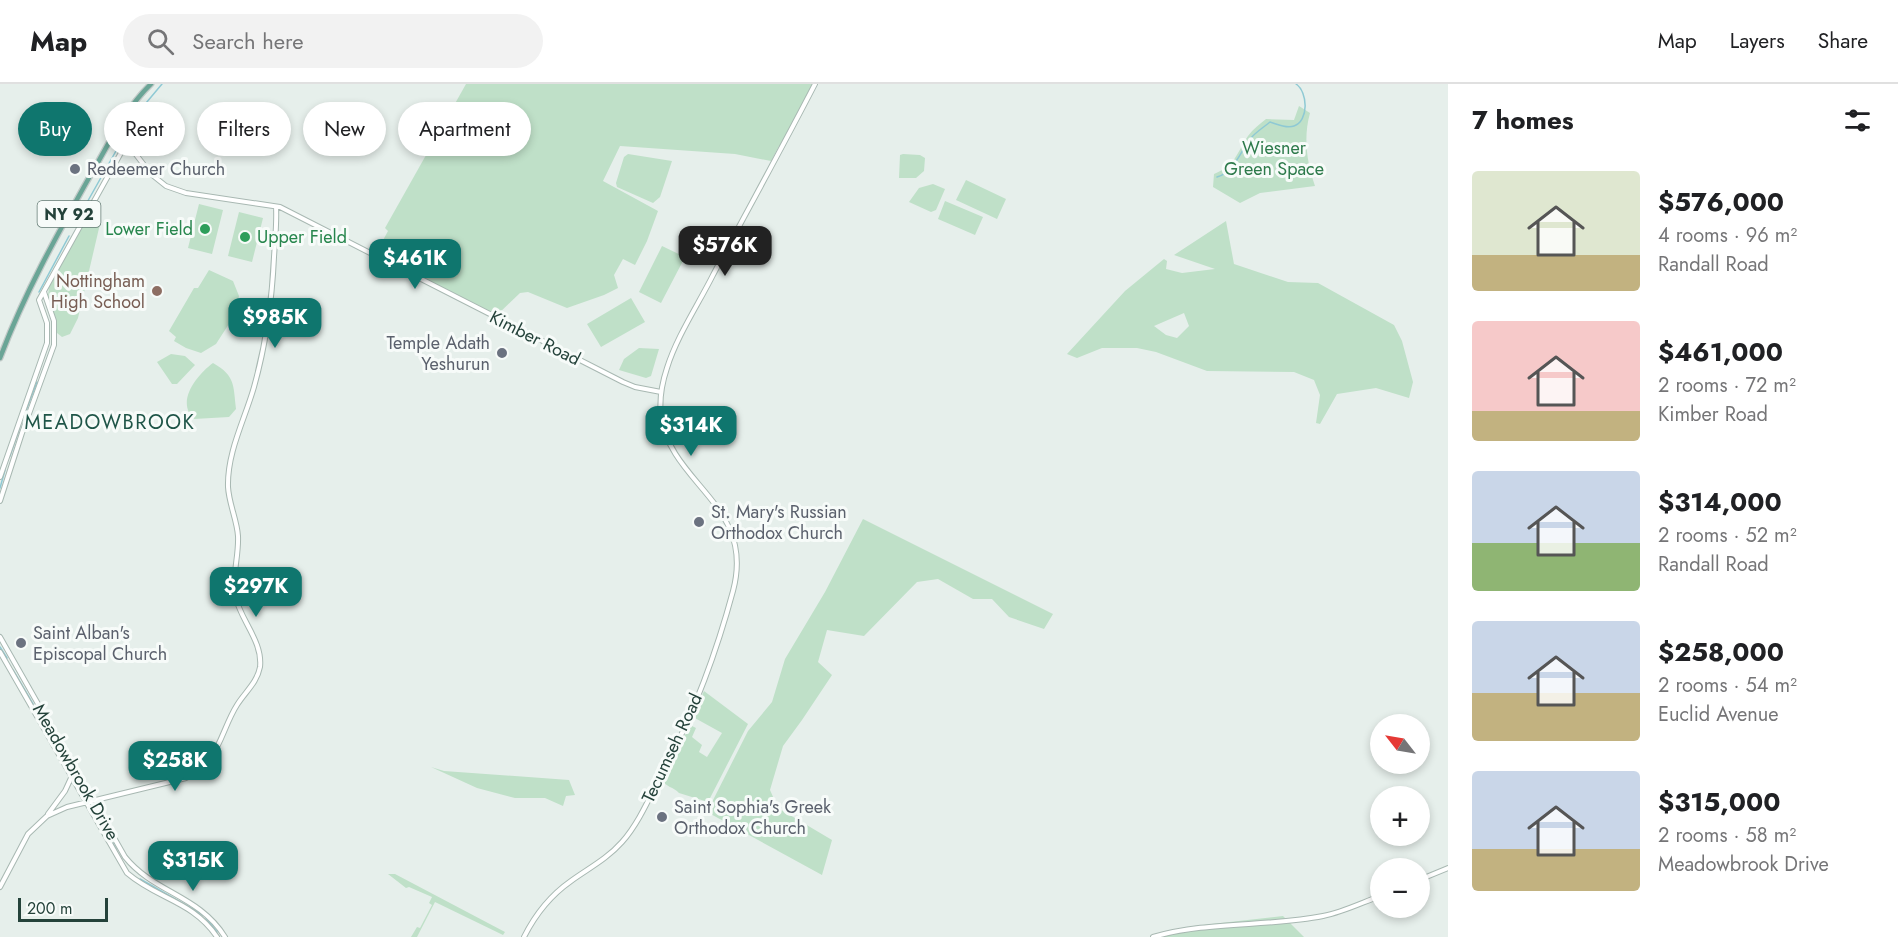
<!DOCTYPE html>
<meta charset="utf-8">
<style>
body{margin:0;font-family:Jost,sans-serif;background:#f2f2f2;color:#202124;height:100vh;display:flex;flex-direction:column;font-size:22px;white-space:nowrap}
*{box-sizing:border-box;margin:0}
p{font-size:20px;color:#757577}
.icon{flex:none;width:33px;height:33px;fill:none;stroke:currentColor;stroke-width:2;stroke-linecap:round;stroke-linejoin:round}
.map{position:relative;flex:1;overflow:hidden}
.drawer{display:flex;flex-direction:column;background:#fff;width:450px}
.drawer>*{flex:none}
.hud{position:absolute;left:18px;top:18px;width:570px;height:54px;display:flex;gap:12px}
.needle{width:39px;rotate:301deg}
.fabs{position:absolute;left:1370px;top:630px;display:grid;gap:12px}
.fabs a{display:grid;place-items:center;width:60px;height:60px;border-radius:50%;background:#fff;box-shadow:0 3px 9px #0003;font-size:30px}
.scale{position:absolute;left:18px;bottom:15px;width:90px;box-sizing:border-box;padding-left:6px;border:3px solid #24423a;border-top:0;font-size:16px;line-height:21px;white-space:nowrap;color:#24423a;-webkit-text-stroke:4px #f7fbf9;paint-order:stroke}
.price{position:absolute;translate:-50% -51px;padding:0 14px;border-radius:12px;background:#0f766e;color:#fff;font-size:20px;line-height:39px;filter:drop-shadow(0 2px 3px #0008)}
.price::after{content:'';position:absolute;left:50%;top:36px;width:18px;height:14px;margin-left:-9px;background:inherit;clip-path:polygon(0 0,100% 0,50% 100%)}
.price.on{background:#222;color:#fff}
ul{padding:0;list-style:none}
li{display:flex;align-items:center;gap:18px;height:150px;padding:0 24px}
li span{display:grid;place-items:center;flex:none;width:168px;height:120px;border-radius:6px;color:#555}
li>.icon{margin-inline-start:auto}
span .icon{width:72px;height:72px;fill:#fffc;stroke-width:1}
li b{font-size:26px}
h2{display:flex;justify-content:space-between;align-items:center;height:72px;padding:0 24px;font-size:26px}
.chip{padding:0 21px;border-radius:27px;background:#fff;box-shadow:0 3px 9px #0003;font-size:21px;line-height:54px}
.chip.on{background:#0f766e;color:#fff}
header{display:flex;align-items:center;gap:36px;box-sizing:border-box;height:84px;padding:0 30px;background:#fff;border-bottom:2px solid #e0e0e0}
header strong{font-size:28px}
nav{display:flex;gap:33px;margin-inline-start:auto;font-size:21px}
.search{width:420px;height:54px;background:#f2f2f2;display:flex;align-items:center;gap:15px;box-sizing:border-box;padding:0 21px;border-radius:33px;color:#757577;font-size:22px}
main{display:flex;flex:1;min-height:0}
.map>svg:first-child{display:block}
.green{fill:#bfe0c8;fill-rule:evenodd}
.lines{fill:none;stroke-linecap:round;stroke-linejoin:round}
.stream{stroke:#8ec9d4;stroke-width:1.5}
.tertiary-casing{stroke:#a8b8b2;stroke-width:6}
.primary-casing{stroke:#c2cac8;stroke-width:7}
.tertiary{stroke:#fff;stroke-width:4}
.primary{stroke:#6aa596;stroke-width:4.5}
.worship-dot{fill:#6b7280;stroke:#f7fbf9;stroke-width:2}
.leisure-dot{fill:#2e9e5b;stroke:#f7fbf9;stroke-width:2}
.education-dot{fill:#8d6e63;stroke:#f7fbf9;stroke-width:2}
.labels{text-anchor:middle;stroke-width:6;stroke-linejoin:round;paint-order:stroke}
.shield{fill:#f7fbf9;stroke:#637a73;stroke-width:1.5}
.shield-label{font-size:16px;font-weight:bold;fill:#24423a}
.park-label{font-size:18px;fill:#2d7a4b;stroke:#f7fbf9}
.worship-label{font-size:18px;fill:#5b616d;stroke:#f7fbf9;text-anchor:start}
.leisure-label{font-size:18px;fill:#27864d;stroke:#f7fbf9;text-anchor:end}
.education-label{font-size:18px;fill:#785e54;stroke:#f7fbf9;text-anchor:end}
.street-label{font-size:18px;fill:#24423a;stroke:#f7fbf9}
.neighbourhood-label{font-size:20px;letter-spacing:1.5px;fill:#1f5548;stroke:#f7fbf9}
</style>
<header>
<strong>Map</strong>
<div class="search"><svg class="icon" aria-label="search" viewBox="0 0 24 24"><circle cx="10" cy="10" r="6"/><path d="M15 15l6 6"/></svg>Search here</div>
<nav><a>Map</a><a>Layers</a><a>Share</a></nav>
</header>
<main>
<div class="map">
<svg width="1448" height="853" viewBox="0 0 1448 853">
<rect width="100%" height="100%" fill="#e6efeb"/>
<path class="green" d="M 466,0 L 815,0 L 782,63 L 779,62 L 771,77 L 735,70 L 620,62 L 603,97 L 658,127 L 647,157 L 635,181 L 623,175 L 614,191 L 618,204 L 604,211 L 567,224 L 528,208 L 520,209 L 496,232 L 375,171 L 388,147 L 385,144 Z
M 1299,22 L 1310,29 C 1303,54 1307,79 1315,102 L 1260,109 L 1240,119 L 1213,103 L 1214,90 C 1236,81 1236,70 1248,52 C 1253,45 1260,40 1266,35 L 1294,36 Z
M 628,70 L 672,77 L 660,113 L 653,119 L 617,103 L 616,99 L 624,73 Z
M 903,70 L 920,71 L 925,74 L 924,87 L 916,94 L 899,94 L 900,71 Z
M 966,96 L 1006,115 L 997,135 L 956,116 Z
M 933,100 L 945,105 L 936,126 L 931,128 L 909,118 L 919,104 Z
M 945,117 L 983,133 L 975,151 L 938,135 Z
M 199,120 L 223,126 L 212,170 L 188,164 Z
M 95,125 L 100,131 L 100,140 L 78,234 L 70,250 L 62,253 L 57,249 L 48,211 L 49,203 L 91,126 Z
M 239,128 L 263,134 L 252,178 L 228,172 Z
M 1226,137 L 1234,180 L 1288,198 L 1318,199 L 1394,241 L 1402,257 L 1413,298 L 1409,314 L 1376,304 L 1337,310 L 1320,340 L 1316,339 L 1320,311 L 1314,296 L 1294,288 L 1207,287 L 1156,268 L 1137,264 L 1102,264 L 1077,274 L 1067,270 L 1125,207 L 1164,175 L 1167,177 L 1166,185 L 1182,189 L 1215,185 L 1174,171 ZM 1184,229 L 1189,242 L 1177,254 L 1166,251 L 1154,242 Z
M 662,162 L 685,173 L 661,219 L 639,208 Z
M 209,186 L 233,197 L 239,212 L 234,232 L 216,260 L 201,269 L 186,264 L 174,257 L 176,253 L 169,247 L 194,204 L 198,204 Z
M 631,214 L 645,238 L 601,263 L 587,240 Z
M 639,264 L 659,265 L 651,292 L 646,294 L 619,286 L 624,275 Z
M 171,270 L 185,272 L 195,281 L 177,300 L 172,300 L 157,278 Z
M 213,279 C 236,292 233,302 236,325 L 229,333 L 194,335 C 175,317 198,290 213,279 Z
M 863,435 L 1053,530 L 1044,545 L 1009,533 L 992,515 L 973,515 L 938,495 L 917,498 L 864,552 L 827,546 L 818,578 L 832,591 L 802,636 L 783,662 L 770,706 L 778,724 L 832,756 L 822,791 L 707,728 L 748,647 L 772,618 L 785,575 L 825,508 Z
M 704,607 L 748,640 L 708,718 L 679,709 C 674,703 665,703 663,696 L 690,641 L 696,644 L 692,653 L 702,661 L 699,668 L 707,673 L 722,649 L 693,633 Z
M 431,683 L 444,687 L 569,696 L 575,711 L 566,712 L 563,722 L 545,714 L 515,714 L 477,704 Z
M 388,790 L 395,790 L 505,848 L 503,851 L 435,818 L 417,853 L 411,853 L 417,843 L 420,844 L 432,821 L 429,819 L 432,813 L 409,803 L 406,804 Z
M 1283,832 L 1304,853 L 1161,853 L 1194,842 Z"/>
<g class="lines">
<path class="stream" d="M 141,25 L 162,0
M 1217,93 C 1234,89 1241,66 1251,54 C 1256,48 1264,43 1270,38 C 1277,40 1286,45 1294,42 C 1309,37 1308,8 1296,0
M 76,138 L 130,42
M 39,208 L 69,152
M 25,329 L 37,298
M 10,372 L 20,342
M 0,404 L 5,386
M 0,563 L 7,574
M 13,586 L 33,620
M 41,633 L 52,652
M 57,662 L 70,686
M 93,725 L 116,765
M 140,795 L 203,831
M 206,834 L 217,848"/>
<g class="tertiary-casing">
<path id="tertiary" d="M 125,62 L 134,68 L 151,90 L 166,102 L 186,109 L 280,123 L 623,298 L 635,303 L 661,308
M 0,393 L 47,259 L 47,239 L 39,216 L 132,49 L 136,37 L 130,25
M 0,417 L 22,349 L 54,261 L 54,237 L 44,208
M 0,553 L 125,773 C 154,809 199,811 225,853
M 0,568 L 127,789 C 157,815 193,817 217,853
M 48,730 L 65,707 L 71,694
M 1419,796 L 1448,784
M 0,803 L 28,750 L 47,732 L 67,723 L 186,694 C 218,682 221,646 237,621 C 245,608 257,599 260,583 C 263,557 240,536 235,511 C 232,491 239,472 238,452 C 237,436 229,420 228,403 C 227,368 245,335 254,303 C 266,260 272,217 274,173 C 275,156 277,139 276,123
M 524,853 C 535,831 551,811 571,797 C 589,784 607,775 622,758 C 637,741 647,719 657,699 C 690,639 715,574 733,507 C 756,421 671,401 661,332 C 659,315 662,299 667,284 C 677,252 698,221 713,191 C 747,127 782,64 815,0
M 1153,853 C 1208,837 1267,843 1323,832 C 1343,828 1361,819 1380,812"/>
</g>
<g class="primary-casing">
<path id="primary" d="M 0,274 C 24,210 57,151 90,92 C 109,60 124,26 151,0"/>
</g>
<use href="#tertiary" class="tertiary"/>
<use href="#primary" class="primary"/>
</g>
<g class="worship-dot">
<circle cx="75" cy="85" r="6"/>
<circle cx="502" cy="269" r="6"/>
<circle cx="699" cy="438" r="6"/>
<circle cx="21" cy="559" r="6"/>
<circle cx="662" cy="733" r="6"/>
</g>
<g class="leisure-dot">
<circle cx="205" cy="145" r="6"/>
<circle cx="245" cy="153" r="6"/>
</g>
<circle class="education-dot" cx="157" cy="207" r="6"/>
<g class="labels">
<rect class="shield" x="37.5" y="117" width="63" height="26" rx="4.5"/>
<g class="shield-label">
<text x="69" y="136">NY 92</text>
</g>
<g class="park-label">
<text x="1274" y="70">Wiesner<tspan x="1274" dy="21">Green Space</tspan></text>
</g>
<g class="worship-label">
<text x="87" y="91">Redeemer Church</text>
<text x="490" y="265" text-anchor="end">Temple Adath<tspan x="490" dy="21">Yeshurun</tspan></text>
<text x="711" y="434">St. Mary's Russian<tspan x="711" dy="21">Orthodox Church</tspan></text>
<text x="33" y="555">Saint Alban's<tspan x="33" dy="21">Episcopal Church</tspan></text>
<text x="674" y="729">Saint Sophia's Greek<tspan x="674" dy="21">Orthodox Church</tspan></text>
</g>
<g class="leisure-label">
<text x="193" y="151">Lower Field</text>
<text x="257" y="159" text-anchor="start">Upper Field</text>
</g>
<g class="education-label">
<text x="145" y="203">Nottingham<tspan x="145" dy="21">High School</tspan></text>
</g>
<g class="street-label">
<text transform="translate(535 254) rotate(27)" y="6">Kimber Road</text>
<text transform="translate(672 664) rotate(-65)" y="6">Tecumseh Road</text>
<text transform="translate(76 688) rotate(60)" y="6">Meadowbrook Drive</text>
</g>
<g class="neighbourhood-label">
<text x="110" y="345">MEADOWBROOK</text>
</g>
</g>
</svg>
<div class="fabs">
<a><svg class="needle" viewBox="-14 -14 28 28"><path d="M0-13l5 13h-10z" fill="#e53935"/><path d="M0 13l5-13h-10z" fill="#757577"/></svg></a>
<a>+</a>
<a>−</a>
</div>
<div class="scale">200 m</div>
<b class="price on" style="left:725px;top:193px">$576K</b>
<b class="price" style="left:415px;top:206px">$461K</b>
<b class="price" style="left:275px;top:265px">$985K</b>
<b class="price" style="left:691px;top:373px">$314K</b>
<b class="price" style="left:256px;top:534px">$297K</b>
<b class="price" style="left:175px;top:708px">$258K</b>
<b class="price" style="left:193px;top:808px">$315K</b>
<div class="hud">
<a class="chip on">Buy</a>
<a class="chip">Rent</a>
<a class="chip">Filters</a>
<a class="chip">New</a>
<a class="chip">Apartment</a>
</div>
</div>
<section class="drawer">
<h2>7 homes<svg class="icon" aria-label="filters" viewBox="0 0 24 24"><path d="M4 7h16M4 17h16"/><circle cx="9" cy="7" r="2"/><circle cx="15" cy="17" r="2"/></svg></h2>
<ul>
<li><span style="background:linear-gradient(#dfe7d0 70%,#c2b280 0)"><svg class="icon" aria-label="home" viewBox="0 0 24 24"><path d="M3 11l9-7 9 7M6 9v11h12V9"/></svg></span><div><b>$576,000</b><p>4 rooms · 96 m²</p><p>Randall Road</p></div></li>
<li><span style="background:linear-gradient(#f6c9c9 75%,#c2b280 0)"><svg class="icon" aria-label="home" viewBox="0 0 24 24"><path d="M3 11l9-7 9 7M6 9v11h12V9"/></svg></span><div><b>$461,000</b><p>2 rooms · 72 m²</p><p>Kimber Road</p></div></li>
<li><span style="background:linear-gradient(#c9d6e8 60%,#8fb573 0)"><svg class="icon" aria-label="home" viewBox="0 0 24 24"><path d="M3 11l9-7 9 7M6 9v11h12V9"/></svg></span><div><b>$314,000</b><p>2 rooms · 52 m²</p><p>Randall Road</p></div></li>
<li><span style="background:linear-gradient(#c9d6e8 60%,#c2b280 0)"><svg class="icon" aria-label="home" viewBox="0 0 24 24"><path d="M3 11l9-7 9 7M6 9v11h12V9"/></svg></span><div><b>$258,000</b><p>2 rooms · 54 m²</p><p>Euclid Avenue</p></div></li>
<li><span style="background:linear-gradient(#c9d6e8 65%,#c2b280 0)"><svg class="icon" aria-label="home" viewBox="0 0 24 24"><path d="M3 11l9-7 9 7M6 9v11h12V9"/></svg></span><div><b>$315,000</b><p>2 rooms · 58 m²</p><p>Meadowbrook Drive</p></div></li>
</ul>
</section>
</main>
